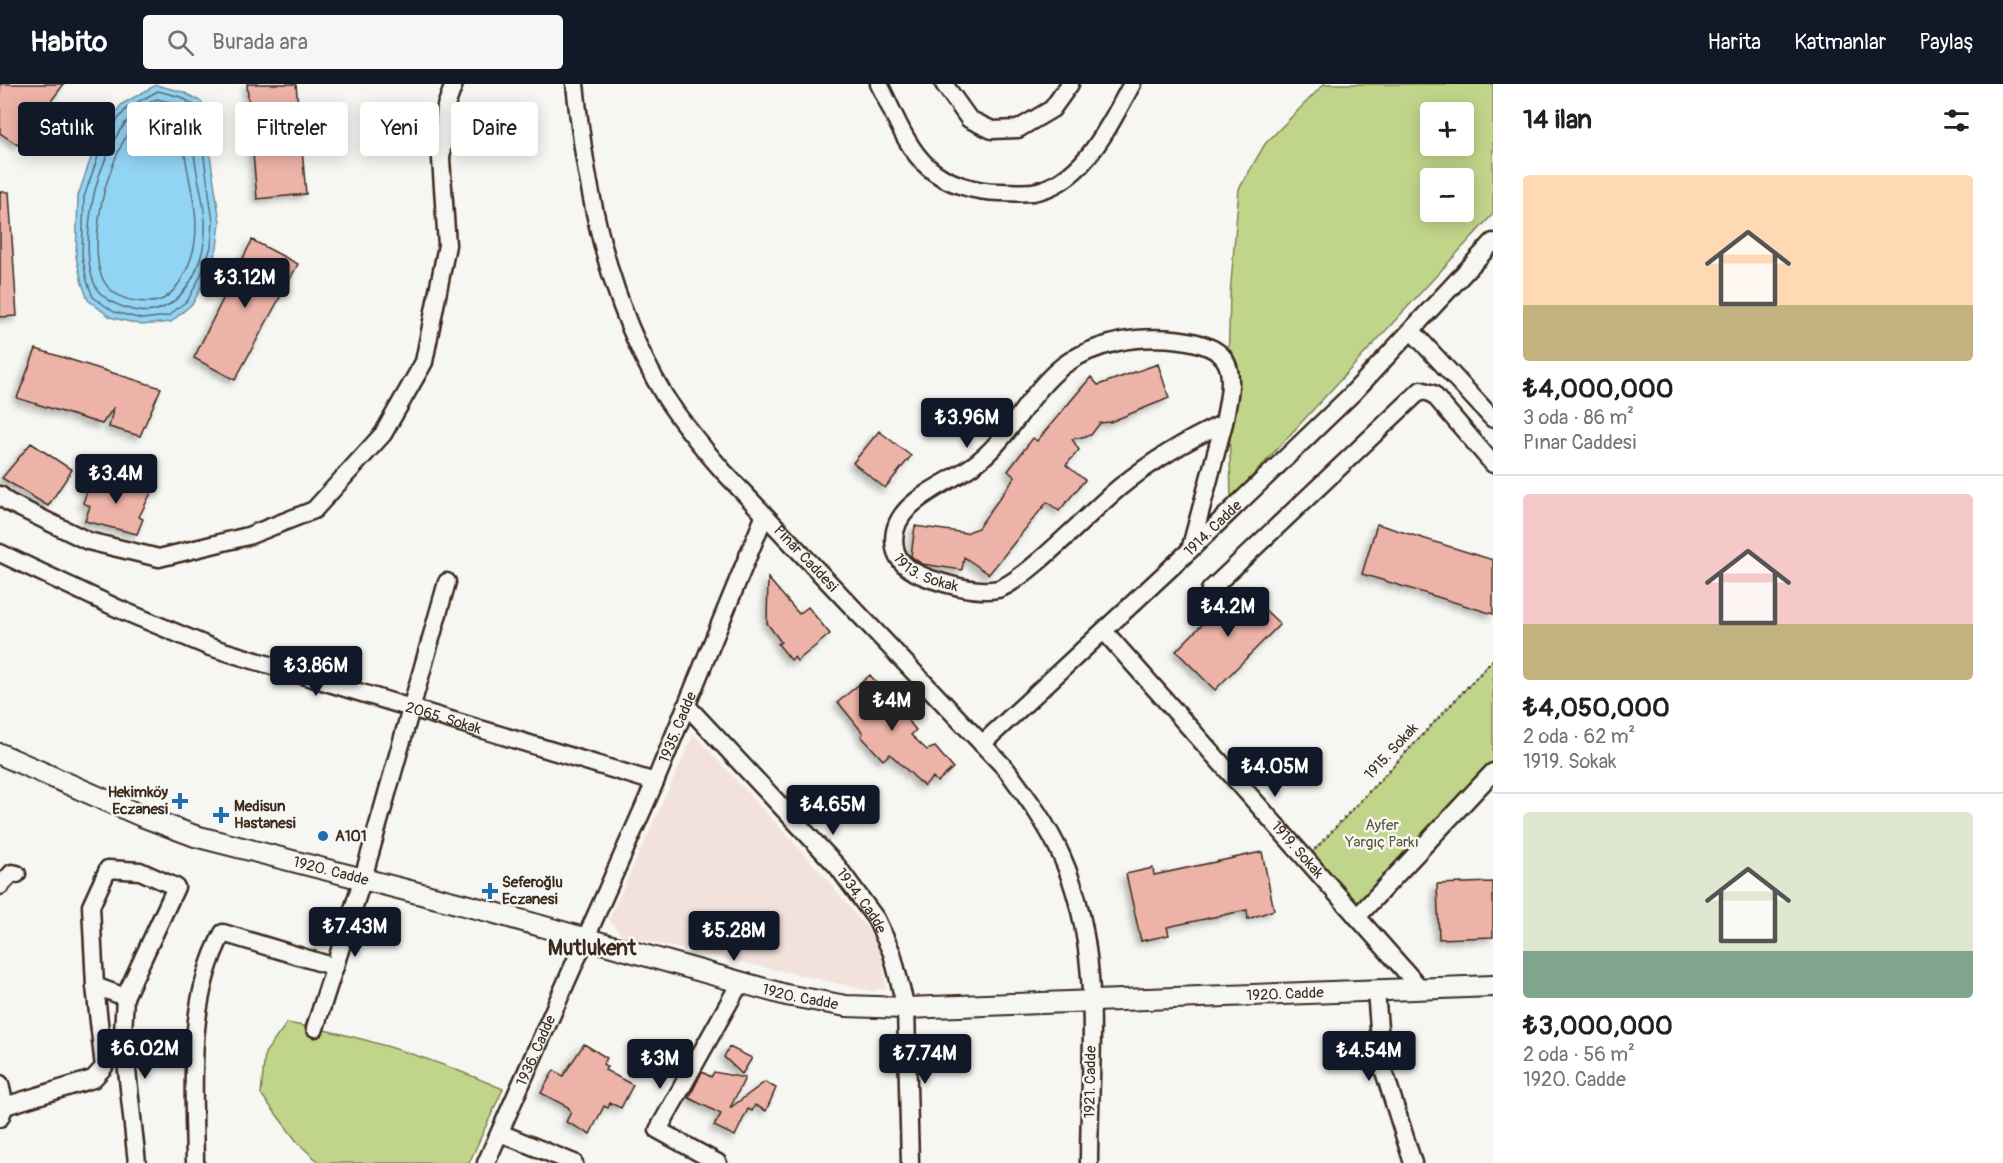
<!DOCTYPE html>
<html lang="tr">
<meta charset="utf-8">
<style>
body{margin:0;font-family:Pangolin,sans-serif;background:#f6f6f6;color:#202124;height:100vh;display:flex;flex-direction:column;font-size:22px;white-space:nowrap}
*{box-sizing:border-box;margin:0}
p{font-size:20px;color:#757577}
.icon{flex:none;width:33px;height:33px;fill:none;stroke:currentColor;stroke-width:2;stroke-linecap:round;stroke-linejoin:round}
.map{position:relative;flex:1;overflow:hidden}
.drawer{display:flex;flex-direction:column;background:#fff;width:510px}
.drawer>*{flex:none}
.top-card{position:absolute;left:18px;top:18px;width:570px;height:54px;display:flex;gap:12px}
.controls{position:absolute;left:1420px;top:18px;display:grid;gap:12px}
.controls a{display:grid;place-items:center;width:54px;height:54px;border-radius:6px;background:#fff;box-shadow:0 3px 15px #0003;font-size:30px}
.price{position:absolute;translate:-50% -51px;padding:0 14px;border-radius:6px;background:#111827;color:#fff;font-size:20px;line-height:39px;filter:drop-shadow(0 2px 3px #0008)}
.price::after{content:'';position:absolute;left:50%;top:36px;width:18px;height:14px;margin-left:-9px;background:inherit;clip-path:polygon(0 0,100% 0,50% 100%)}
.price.current{background:#222;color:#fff}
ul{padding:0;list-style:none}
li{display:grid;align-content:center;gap:12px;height:318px;padding:0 30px}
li+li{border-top:2px solid #e0e0e0}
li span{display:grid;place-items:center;height:186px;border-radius:6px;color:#555}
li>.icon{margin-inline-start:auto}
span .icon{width:108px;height:108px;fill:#fffc;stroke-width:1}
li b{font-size:26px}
h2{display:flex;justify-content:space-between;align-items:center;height:72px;padding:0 30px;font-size:26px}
.pill{padding:0 21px;border-radius:6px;background:#fff;box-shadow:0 3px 15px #0003;font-size:21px;line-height:54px}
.pill.current{background:#111827;color:#fff}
header{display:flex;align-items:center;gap:36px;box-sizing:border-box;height:84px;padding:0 30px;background:#111827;color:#fff}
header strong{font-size:28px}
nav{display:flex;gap:33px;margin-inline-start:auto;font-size:21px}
.search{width:420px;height:54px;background:#f6f6f6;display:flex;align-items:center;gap:15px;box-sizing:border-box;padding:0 21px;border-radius:6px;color:#757577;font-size:22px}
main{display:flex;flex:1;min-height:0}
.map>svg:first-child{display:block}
.built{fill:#f3e2dc}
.green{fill:#c1d58a;stroke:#7e8054;stroke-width:1.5;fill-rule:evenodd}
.water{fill:#92d4f4;stroke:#6f909e;stroke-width:1.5}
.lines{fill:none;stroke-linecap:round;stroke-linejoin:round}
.shore{stroke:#5e6e74;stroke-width:1.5}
.building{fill:#edb3a8;stroke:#3b2a1e;stroke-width:1.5;filter:url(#shadow)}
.minor-casing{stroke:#3b2a1e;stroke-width:21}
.major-casing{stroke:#3b2a1e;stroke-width:24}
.path{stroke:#3b2a1e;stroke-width:3;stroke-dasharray:1.5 4.5;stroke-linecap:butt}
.minor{stroke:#f6f6f2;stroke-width:16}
.major{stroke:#f6f6f2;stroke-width:20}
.poi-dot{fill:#1f6fb2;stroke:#f6f6f2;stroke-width:2}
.labels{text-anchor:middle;stroke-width:5;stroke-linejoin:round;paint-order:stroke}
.street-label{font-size:15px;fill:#3b2a1e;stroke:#f6f6f2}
.poi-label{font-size:15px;font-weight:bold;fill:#3b2a1e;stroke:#f6f6f2;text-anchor:start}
.park-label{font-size:15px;fill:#5c5539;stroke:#f6f6f2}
.district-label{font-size:21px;font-weight:bold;fill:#3b2a1e;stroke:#f6f6f2}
</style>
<header>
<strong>Habito</strong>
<div class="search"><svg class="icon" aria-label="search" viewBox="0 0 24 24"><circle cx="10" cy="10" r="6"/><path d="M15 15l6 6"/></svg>Burada ara</div>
<nav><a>Harita</a><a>Katmanlar</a><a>Paylaş</a></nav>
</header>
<main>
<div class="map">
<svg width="1493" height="1079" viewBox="0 0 1493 1079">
<defs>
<filter id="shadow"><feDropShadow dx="-4" dy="4" stdDeviation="3" flood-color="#0004"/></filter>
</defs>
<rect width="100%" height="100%" fill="#f6f6f2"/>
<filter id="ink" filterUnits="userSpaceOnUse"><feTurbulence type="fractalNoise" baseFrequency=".0167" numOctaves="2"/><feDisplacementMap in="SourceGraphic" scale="12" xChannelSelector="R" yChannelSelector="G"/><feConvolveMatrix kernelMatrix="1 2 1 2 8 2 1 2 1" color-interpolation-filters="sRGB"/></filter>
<g filter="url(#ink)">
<path class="built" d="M 694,650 L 826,794 L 881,862 L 886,904 L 872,907 L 623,852 L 609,835 Z"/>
<path class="green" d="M 1324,0 L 1493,0 L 1493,130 L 1231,415 L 1228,281 L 1230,211 L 1239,105 L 1265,60 ZM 1431,28 L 1464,28 L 1464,62 L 1431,62 ZM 1431,94 L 1464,94 L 1464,128 L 1431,128 Z
M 1493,576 L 1493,688 L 1357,833 L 1306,775 Z
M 287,939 C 361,951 434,975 503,1005 L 469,1079 L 320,1079 L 298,1059 L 261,1010 L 265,969 Z"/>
<path class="water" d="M 156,1 L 183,8 L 202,18 L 220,138 L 217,164 L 206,194 L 193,219 L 171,238 L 142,241 L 110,233 L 88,216 L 82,199 L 76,173 L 78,112 L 96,59 L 113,32 L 122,20 Z"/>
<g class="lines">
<path class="shore" d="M 158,7 L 181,13 L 197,23 L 213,138 L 211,163 L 201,191 L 188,216 L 168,232 L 142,235 L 114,228 L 93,213 L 87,197 L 82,172 L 84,113 L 102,61 L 118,35 L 127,24 Z
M 157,15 L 178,20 L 190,28 C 194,42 192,55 194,69 C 197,99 209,128 204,159 C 198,198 170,240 126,224 C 117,221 105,215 99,208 C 80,181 90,120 99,92 C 111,59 123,30 157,15 Z
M 158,25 L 174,29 L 183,34 C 185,47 184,58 185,71 C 189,99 199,128 195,157 C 193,175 180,206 163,215 C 156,219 143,218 136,217 C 126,216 115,211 108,203 C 88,181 100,117 109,92 C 118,65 129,37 158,25 Z"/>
</g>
<path class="building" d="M 0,0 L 64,0 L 18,61 L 0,49 Z
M 247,0 L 296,0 L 306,110 L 257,115 Z
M 0,108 L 9,108 L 17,232 L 0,233 Z
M 252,156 L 298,180 L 235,296 L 194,274 Z
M 36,265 L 161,304 L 140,352 L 109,343 L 114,323 L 102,340 L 17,314 Z
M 1158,280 L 1169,314 L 1110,338 L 1100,339 L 1091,351 L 1072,355 L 1079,366 L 1066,381 L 1085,396 L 1059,427 L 1047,418 L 989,490 L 964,473 L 962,486 L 922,480 L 911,472 L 915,442 L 966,449 L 978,444 L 1015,393 L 1008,387 L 1033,354 L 1037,357 L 1091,293 L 1098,301 Z
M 879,347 L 911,372 L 885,404 L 853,379 Z
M 31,359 L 72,386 L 48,422 L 2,394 Z
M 107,393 L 152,407 L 139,433 L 143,435 L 137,450 L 85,437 L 90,422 L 83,419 L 87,407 L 95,394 L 105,398 Z
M 1377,440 L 1493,476 L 1493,530 L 1362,490 Z
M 768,494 L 799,530 L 808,523 L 830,550 L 797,577 L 794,573 L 791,576 L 778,560 L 781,558 L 767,539 Z
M 1240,502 L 1280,540 L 1215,606 L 1176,567 Z
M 870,591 L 916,646 L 911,651 L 927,666 L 935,663 L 953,684 L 937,698 L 933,693 L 924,702 L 890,670 L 883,676 L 861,652 L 863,649 L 838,618 Z
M 1262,768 L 1274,826 L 1248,835 L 1247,826 L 1167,843 L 1169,851 L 1141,857 L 1126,790 L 1153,784 L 1154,791 Z
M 1493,798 L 1493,853 L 1439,855 L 1437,800 Z
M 584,960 L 607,974 L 603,980 L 607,983 L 605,986 L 633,1001 L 621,1024 L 610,1019 L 608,1024 L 604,1022 L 590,1050 L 566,1038 L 571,1028 L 568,1023 L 541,1009 L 554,986 L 563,992 Z
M 729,963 L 752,974 L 742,990 L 724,973 Z
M 702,988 L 711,993 L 714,988 L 745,994 L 730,1024 L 765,998 L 776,1004 L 766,1027 L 755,1021 L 752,1027 L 748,1025 L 735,1052 L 714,1042 L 721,1030 L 689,1014 Z"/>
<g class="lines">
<g class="minor-casing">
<g id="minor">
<path id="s1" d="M 575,0 C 586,107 608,218 664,311 C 681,338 702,363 723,387 L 1006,685 C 1027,713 1048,741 1062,773 C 1105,870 1089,977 1089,1079"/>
<path d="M 879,0 C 892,25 906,64 928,83 C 946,100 977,108 1000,108 C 1011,108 1022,109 1033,108 C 1084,99 1109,41 1132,0"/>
<path d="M 944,0 L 969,35 L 992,46 L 1018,45 L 1052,25 L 1070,0"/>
<path d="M 1412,247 L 1493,335"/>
<path d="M 0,411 L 8,418 L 88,457 L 159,474 L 248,452 L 314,426 L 383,350 L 424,278 L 447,161 L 441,75 L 446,22 L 454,0"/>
<path id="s2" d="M 1190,466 L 1224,339 C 1227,322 1234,296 1227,280 C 1216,251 1144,251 1118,258 C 1100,262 1079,270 1064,281 C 1030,307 1013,349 980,376 C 951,401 886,417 895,464 C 898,481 916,490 931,495 C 949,501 978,509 998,505 C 1024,498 1094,424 1120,403 C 1152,377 1187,356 1224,339"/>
<path id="s3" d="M 0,469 L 119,525 L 210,563 L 655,698"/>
<path d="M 1210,506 L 1421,306 L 1433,310 L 1493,380"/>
<path id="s4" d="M 1104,547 L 1421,905"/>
<path id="s5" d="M 687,622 L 837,782 L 876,835 L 892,869 L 906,924 L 910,1079"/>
<path id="s6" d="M 982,660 L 1190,466 L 1352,310 L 1493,158"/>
<path d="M 0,802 L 12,789 L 17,790"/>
<path d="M 1357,833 L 1493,688"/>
<path d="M 95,902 L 91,822 L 108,785 L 140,787 L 176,803 L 125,913 L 123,949 L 137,1079"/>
<path d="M 1376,907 L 1382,981 L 1413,1079"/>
<path d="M 315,944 L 363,794 L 447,498"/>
<path d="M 0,1000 L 5,1022"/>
<path d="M 0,1034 L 5,1022 L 93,995 L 104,983 L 95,902 L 125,913"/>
<path d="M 500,1049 L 574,1079"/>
<path d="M 195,1079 C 194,1004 186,916 223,849 L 335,883"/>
<path id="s7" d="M 486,1079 L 655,698 L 764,433"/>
<path d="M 718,1079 L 658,1046 L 740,899"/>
</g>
</g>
<g class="major-casing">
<g id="major">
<path id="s8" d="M 0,670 L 144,733 L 195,752 L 488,827 L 786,911 L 846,922 L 906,924 L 1493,902"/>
</g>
</g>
<path class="path" d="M 1315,765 L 1493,576"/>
<use href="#minor" class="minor"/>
<use href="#major" class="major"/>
</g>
</g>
<g class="poi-dot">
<path d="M177 708h6v6h6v6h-6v6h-6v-6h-6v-6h6z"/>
<path d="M218 722h6v6h6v6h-6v6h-6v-6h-6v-6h6z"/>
<circle cx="323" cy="752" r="6"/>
<path d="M487 798h6v6h6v6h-6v6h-6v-6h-6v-6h6z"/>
</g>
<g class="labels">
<g class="street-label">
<text dy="5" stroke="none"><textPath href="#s6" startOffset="316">1914. Cadde</textPath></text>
<text dy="5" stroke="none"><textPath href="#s1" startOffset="543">Pınar Caddesi</textPath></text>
<text dy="5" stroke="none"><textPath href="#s2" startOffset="668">1913. Sokak</textPath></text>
<text dy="5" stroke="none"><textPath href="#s3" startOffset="474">2065. Sokak</textPath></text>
<text dy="5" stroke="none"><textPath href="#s7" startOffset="476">1935. Cadde</textPath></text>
<text transform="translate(1391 667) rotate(-47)" y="5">1915. Sokak</text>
<text dy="5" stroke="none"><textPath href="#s4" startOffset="292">1919. Sokak</textPath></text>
<text dy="5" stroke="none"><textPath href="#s8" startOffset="352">1920. Cadde</textPath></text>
<text dy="5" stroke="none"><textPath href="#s5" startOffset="262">1934. Cadde</textPath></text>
<text dy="5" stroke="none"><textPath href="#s8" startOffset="1324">1920. Cadde</textPath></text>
<text dy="5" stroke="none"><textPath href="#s8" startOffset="838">1920. Cadde</textPath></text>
<text dy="5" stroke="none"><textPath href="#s7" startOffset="123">1936. Cadde</textPath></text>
<text transform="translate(1090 998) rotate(-89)" y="5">1921. Cadde</text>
</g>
<g class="poi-label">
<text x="168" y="713" text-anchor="end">Hekimköy<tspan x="168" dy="17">Eczanesi</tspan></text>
<text x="234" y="727">Medisun<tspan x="234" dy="17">Hastanesi</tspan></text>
<text x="335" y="757">A101</text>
<text x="502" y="803">Seferoğlu<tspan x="502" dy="17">Eczanesi</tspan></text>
</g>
<g class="park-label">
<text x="1382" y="746">Ayfer<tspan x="1382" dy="17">Yargıç Parkı</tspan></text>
</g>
<g class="district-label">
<text x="592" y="871">Mutlukent</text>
</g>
</g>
</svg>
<div class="controls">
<a>+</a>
<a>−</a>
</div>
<b class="price" style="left:245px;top:225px">₺3.12M</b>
<b class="price" style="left:967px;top:365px">₺3.96M</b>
<b class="price" style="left:116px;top:421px">₺3.4M</b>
<b class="price" style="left:1228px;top:554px">₺4.2M</b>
<b class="price" style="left:316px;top:613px">₺3.86M</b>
<b class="price current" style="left:892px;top:648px">₺4M</b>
<b class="price" style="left:1275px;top:714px">₺4.05M</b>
<b class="price" style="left:833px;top:752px">₺4.65M</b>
<b class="price" style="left:355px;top:874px">₺7.43M</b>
<b class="price" style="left:734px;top:878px">₺5.28M</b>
<b class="price" style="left:145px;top:996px">₺6.02M</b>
<b class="price" style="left:1369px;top:998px">₺4.54M</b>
<b class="price" style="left:925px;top:1001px">₺7.74M</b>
<b class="price" style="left:660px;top:1006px">₺3M</b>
<div class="top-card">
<a class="pill current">Satılık</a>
<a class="pill">Kiralık</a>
<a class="pill">Filtreler</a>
<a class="pill">Yeni</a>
<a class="pill">Daire</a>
</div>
</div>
<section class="drawer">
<h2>14 ilan<svg class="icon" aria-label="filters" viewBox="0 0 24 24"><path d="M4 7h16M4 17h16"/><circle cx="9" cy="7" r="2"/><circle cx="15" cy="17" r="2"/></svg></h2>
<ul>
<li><span style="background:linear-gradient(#ffd9b3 70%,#c2b280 0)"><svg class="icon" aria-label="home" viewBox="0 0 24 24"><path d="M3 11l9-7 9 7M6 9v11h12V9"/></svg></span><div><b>₺4,000,000</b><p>3 oda · 86 m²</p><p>Pınar Caddesi</p></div></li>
<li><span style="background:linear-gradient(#f6c9c9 70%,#c2b280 0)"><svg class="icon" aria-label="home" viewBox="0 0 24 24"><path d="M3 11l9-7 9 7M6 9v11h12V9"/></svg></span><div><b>₺4,050,000</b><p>2 oda · 62 m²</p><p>1919. Sokak</p></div></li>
<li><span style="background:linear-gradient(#dfe7d0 75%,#7fa58c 0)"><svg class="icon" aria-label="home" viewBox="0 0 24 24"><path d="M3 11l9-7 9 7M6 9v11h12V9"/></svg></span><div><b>₺3,000,000</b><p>2 oda · 56 m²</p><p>1920. Cadde</p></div></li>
</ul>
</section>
</main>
